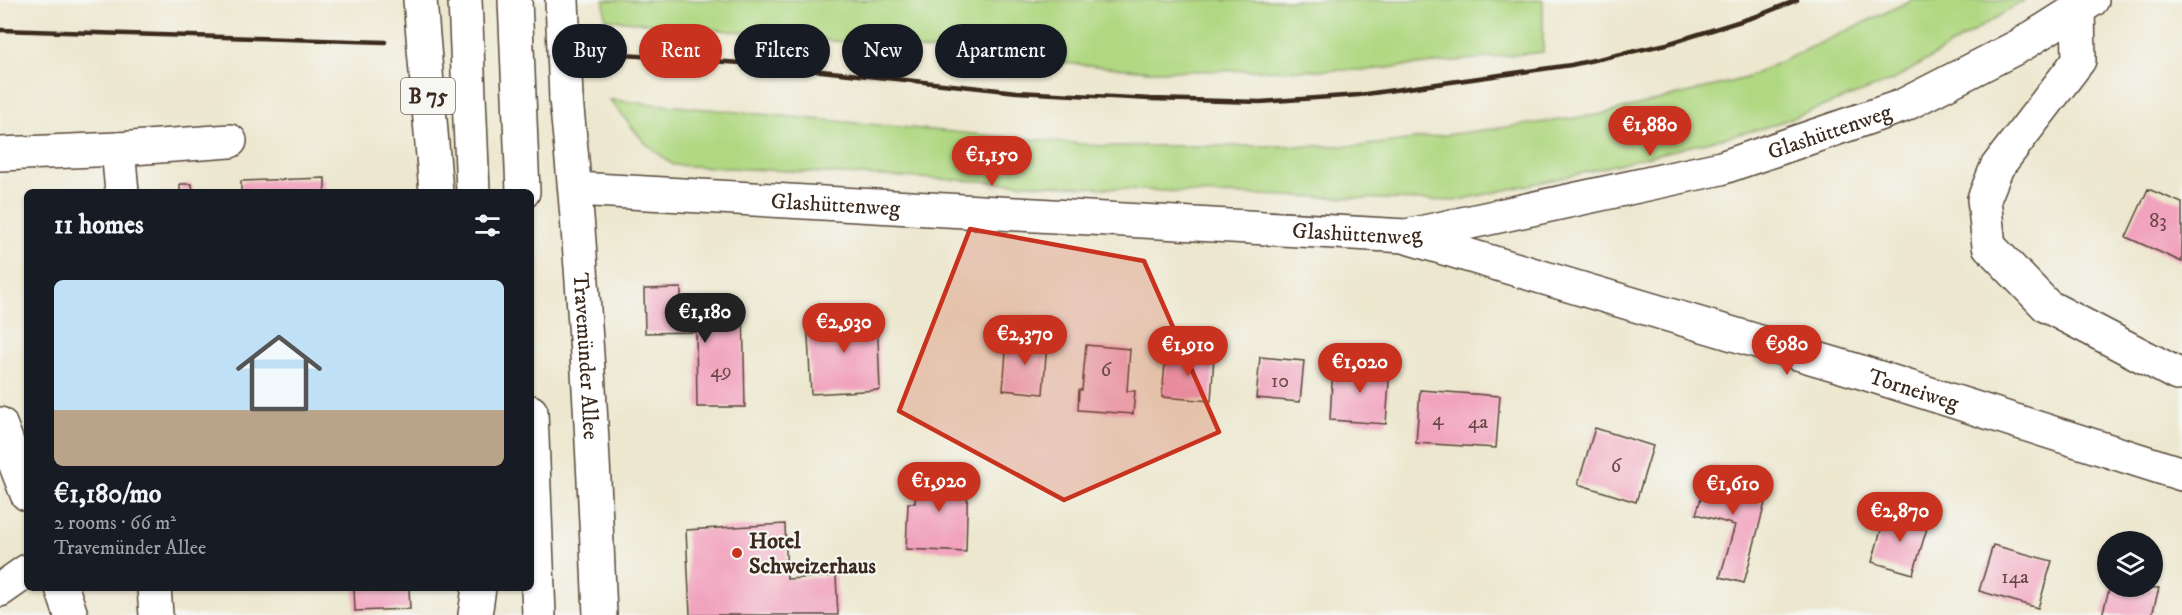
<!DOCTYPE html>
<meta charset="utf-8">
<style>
body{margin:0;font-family:"IM FELL DW Pica",serif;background:#242831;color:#f1f3f6;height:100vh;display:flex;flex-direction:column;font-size:22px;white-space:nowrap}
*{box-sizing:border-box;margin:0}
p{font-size:20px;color:#9ea1a6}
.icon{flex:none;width:33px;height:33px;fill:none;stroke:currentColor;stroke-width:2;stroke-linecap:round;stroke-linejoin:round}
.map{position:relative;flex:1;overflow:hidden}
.panel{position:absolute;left:24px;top:189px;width:510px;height:402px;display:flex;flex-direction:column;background:#171b24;border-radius:9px;box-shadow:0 2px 4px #0004}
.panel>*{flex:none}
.banner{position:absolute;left:552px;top:24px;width:570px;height:54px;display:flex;gap:12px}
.fabs{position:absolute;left:2097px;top:531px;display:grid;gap:12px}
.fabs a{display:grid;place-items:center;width:66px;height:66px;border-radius:50%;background:#171b24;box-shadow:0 2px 4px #0004;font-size:30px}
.price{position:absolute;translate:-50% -51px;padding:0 14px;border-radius:21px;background:#c8321e;color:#fff;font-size:20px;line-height:39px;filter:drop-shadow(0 2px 3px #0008)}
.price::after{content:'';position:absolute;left:50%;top:36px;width:18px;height:14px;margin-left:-9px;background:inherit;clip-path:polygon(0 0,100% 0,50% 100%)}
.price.current{background:#222;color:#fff}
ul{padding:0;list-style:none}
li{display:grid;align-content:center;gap:12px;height:318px;padding:0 30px}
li+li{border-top:2px solid #363941}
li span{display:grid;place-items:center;height:186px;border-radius:9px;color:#555}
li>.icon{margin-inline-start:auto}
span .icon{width:108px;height:108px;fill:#fffc;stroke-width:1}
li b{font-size:26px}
h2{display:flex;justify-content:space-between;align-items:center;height:72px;padding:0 30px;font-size:26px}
.chip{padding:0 21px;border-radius:27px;background:#171b24;box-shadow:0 2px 4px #0004;font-size:21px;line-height:54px}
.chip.current{background:#c8321e;color:#fff}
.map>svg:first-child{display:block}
.green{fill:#b0d882;stroke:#768150;stroke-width:1.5}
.building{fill:#f1a2bd}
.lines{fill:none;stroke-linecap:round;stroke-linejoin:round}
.minor-casing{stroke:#564638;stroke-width:36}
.highway-casing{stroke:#564638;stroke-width:36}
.minor{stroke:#fff;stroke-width:33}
.highway{stroke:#fff;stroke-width:33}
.rail{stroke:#3b2a1e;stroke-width:4.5}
.marked{fill:#c8321e;fill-opacity:0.2;stroke:#c8321e;stroke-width:4.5;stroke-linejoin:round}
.poi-dot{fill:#c8321e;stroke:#f6f6f2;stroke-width:2}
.labels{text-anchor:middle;stroke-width:4.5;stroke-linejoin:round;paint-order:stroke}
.number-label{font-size:20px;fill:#684846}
.shield{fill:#f6f6f2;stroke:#73675e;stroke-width:1.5}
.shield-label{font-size:21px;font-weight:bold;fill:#3b2a1e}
.street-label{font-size:22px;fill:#3b2a1e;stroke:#f6f6f2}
.poi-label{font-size:22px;font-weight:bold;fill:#3b2a1e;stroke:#f6f6f2;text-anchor:start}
</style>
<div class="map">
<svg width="2182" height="615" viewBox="0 0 2182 615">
<rect width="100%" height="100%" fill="#f6f6f2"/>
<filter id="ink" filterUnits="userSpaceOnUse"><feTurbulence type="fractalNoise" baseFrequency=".0167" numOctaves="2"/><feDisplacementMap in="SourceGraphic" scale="12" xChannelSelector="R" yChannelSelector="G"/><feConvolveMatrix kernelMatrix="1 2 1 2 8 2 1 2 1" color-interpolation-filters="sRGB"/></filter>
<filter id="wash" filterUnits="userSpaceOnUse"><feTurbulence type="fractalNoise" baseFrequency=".008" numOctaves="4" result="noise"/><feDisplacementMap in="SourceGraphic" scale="24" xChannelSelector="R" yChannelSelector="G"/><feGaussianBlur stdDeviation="1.35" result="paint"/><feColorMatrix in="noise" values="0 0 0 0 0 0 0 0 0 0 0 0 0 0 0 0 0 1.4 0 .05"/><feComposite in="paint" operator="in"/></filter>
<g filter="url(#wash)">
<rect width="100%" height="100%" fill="#ece7ce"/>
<path class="green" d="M 604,0 L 1543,0 L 1543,52 L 1367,70 L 1149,71 L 605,19 Z
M 1912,0 L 2025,0 L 1894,80 L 1767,127 L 1566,177 L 1454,201 L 1218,194 L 673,165 L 644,142 L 610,100 L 1103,146 L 1361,146 L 1598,115 L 1746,78 Z"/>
<g id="blocks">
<path class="building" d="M 325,178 L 325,192 L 241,192 L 241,181 Z
M 180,184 L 192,184 L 193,192 L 180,192 Z
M 2148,189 L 2182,203 L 2182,262 L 2126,237 Z
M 681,288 L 681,311 L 696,311 L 696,308 L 743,307 L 745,407 L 697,407 L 696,332 L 645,333 L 644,289 Z
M 877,314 L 880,390 L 811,394 L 807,318 Z
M 1007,339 L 1047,342 L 1043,394 L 1003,390 Z
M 1086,345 L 1130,349 L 1127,391 L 1135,391 L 1133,414 L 1078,410 L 1079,390 L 1082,390 Z
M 1166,352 L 1214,356 L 1211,401 L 1162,397 Z
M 1260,357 L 1304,361 L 1300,402 L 1256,398 Z
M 1333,364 L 1390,368 L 1386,424 L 1330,420 Z
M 1420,390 L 1500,396 L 1496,448 L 1416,443 Z
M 1595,428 L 1653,446 L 1636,502 L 1578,484 Z
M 1712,464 L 1754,477 L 1748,498 L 1765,503 L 1744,583 L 1720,577 L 1735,525 L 1696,514 Z
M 917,471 L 968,474 L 966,552 L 906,549 L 908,503 L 915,503 Z
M 1886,512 L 1928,525 L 1913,574 L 1872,562 Z
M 785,524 L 787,579 L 836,576 L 838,615 L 690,615 L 686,530 Z
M 1993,545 L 2052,561 L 2038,608 L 1979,591 Z
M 2110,586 L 2159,588 L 2152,615 L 2102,615 Z
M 354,588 L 409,588 L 410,609 L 355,611 Z"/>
</g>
</g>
<g filter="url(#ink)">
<use href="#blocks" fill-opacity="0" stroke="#564638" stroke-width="1.5"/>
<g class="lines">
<g class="minor-casing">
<g id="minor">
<path d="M 2078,9 L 2079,60 L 1997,167 L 1984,199 L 1989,246 L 2047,306 L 2177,374"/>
<path id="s1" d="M 566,99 C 584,271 593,443 600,615"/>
<path d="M 118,149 L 230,141"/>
<path d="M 0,154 L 118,149 L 122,192"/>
<path id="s2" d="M 576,189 L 1406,236 L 1721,168 L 1902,106 L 2021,45 L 2092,0"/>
<path id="s3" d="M 1410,238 L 1858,371 L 2182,474"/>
<path d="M 0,424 L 27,494"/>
<path d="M 62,588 L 71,615"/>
<path d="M 154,588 L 156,615"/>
<path d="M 0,590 L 27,571"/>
</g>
</g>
<g class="highway-casing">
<path id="highway" d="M 420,0 L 436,192
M 465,0 L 473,192
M 515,0 L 523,192
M 562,0 L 566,99
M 531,412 L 539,615
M 475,615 L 479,588"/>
</g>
<use href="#minor" class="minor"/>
<use href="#highway" class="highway"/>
<path class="rail" d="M 0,30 L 385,42
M 609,54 L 756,64 L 1017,92 L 1151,99 L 1260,102 L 1359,95 L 1571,65 L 1667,44 L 1757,16 L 1797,0"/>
</g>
</g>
<path class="marked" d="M 970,229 L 1144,261 L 1219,432 L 1064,500 L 899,411 Z"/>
<circle class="poi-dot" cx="737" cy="553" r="6"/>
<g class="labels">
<g class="number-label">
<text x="2158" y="227">83</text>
<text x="1106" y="376">6</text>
<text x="721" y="377">49</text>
<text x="1280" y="387">10</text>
<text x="1438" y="425">4</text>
<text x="1478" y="428">4a</text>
<text x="1616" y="472">6</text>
<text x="2015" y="583">14a</text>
</g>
<rect class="shield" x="401" y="78" width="54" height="36" rx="4.5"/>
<g class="shield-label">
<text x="428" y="103">B 75</text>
</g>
<g class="street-label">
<text dy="8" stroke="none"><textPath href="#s2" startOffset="1268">Glashüttenweg</textPath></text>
<text dy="8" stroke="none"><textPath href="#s2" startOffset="260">Glashüttenweg</textPath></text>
<text dy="8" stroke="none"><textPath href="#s2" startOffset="782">Glashüttenweg</textPath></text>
<text dy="8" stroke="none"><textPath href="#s1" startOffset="258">Travemünder Allee</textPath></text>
<text dy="8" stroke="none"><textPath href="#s3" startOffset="526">Torneiweg</textPath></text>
</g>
<g class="poi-label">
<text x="749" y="548">Hotel<tspan x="749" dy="25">Schweizerhaus</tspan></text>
</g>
</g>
</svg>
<div class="fabs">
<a><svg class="icon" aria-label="layers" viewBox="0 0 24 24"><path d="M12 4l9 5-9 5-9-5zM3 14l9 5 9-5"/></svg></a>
</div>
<b class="price" style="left:1650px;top:157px">€1,880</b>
<b class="price" style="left:992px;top:187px">€1,150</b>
<b class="price current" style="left:705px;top:344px">€1,180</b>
<b class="price" style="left:844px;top:354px">€2,930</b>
<b class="price" style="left:1025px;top:366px">€2,370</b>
<b class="price" style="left:1787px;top:376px">€980</b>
<b class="price" style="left:1188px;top:377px">€1,910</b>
<b class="price" style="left:1360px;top:394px">€1,020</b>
<b class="price" style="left:939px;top:513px">€1,920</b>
<b class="price" style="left:1733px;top:516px">€1,610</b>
<b class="price" style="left:1900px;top:543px">€2,870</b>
<div class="banner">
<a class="chip">Buy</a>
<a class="chip current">Rent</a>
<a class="chip">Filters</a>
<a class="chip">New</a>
<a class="chip">Apartment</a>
</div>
<section class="panel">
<h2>11 homes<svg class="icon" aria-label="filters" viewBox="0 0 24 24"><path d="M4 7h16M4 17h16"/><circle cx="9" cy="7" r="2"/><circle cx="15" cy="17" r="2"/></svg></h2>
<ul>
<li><span style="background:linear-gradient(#bfe0f5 70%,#b9a48a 0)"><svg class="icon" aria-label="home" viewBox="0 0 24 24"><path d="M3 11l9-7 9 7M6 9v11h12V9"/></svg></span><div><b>€1,180/mo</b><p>2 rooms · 66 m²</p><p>Travemünder Allee</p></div></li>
</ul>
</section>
</div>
